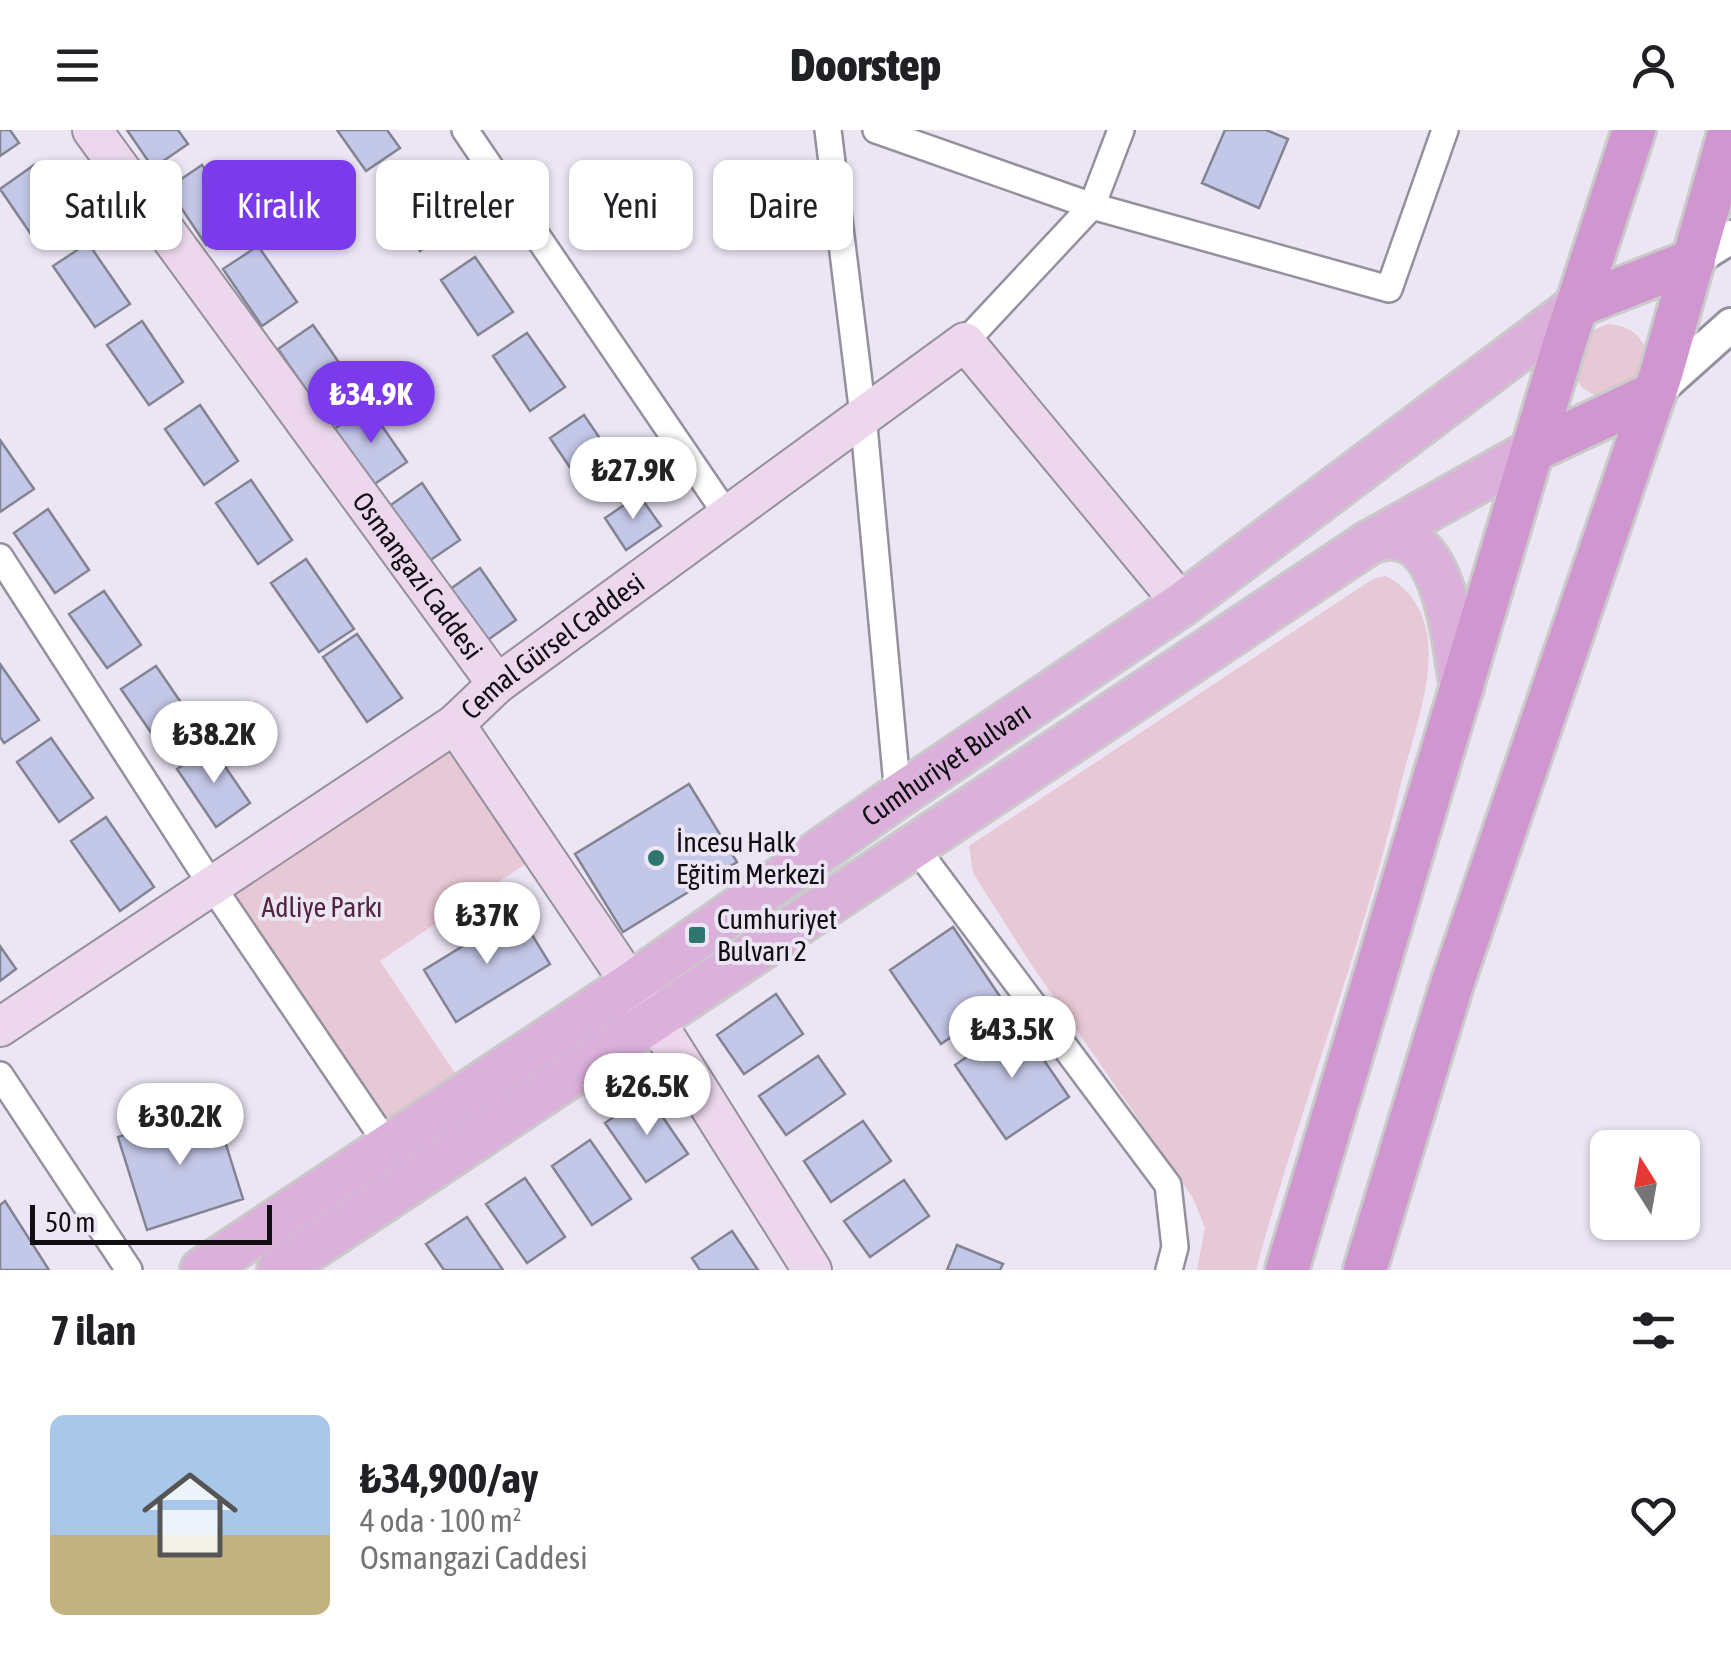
<!DOCTYPE html>
<html lang="tr">
<meta charset="utf-8">
<style>
body{margin:0;font-family:"Asap Condensed",sans-serif;background:#f2f2f2;color:#202124;height:100vh;display:flex;flex-direction:column;font-size:38px;white-space:nowrap}
*{box-sizing:border-box;margin:0}
p{font-size:32px;color:#757577}
.icon{flex:none;width:55px;height:55px;fill:none;stroke:currentColor;stroke-width:2;stroke-linecap:round;stroke-linejoin:round}
.map{position:relative;height:1140px;overflow:hidden}
.sheet{display:flex;flex-direction:column;background:#fff;flex:1}
.sheet>*{flex:none}
.top-card{position:absolute;left:30px;top:30px;width:1000px;height:90px;display:flex;gap:20px}
.needle{width:65px;rotate:349deg}
.buttons{position:absolute;left:1590px;top:1000px;display:grid;gap:20px}
.buttons a{display:grid;place-items:center;width:110px;height:110px;border-radius:15px;background:#fff;box-shadow:0 2px 8px #0004;font-size:50px}
.scale{position:absolute;left:30px;bottom:25px;width:242px;box-sizing:border-box;padding-left:10px;border:5px solid #100e13;border-top:0;font-size:28px;line-height:35px;white-space:nowrap;color:#100e13;-webkit-text-stroke:8px #ebe5f4;paint-order:stroke}
.price{position:absolute;translate:-50% -85px;padding:0 22px;border-radius:35px;background:#fff;color:#222;font-size:32px;line-height:65px;filter:drop-shadow(0 2px 5px #0008)}
.price::after{content:'';position:absolute;left:50%;top:60px;width:30px;height:22px;margin-left:-15px;background:inherit;clip-path:polygon(0 0,100% 0,50% 100%)}
.price.on{background:#7c3aed;color:#fff}
ul{padding:0;list-style:none}
li{display:flex;align-items:center;gap:30px;height:250px;padding:0 50px}
li+li{border-top:2px solid #e0e0e0}
li span{display:grid;place-items:center;flex:none;width:280px;height:200px;border-radius:15px;color:#555}
li>.icon{margin-inline-start:auto}
span .icon{width:120px;height:120px;fill:#fffc;stroke-width:1}
li b{font-size:42px}
h2{display:flex;justify-content:space-between;align-items:center;height:120px;padding:0 50px;font-size:42px}
.pill{padding:0 35px;border-radius:15px;background:#fff;box-shadow:0 2px 8px #0004;font-size:35px;line-height:90px}
.pill.on{background:#7c3aed;color:#fff}
header{display:flex;justify-content:space-between;align-items:center;height:130px;padding:0 50px;background:#fff;font-size:45px;font-weight:800}
.map>svg:first-child{display:block}
.green{fill:#e7c8d5}
.building{fill:#c4c8e8;stroke:#838493;stroke-width:2.5}
.lines{fill:none;stroke-linecap:round;stroke-linejoin:round}
.minor-casing{stroke:#95909e;stroke-width:30}
.tertiary-casing{stroke:#95909e;stroke-width:38}
.secondary-casing{stroke:#95909e;stroke-width:42}
.primary-casing{stroke:#cacacb;stroke-width:48}
.trunk-casing{stroke:#cacacb;stroke-width:48}
.minor{stroke:#fff;stroke-width:25}
.tertiary{stroke:#fff;stroke-width:32}
.secondary{stroke:#edd7ed;stroke-width:38}
.primary{stroke:#dbb0db;stroke-width:42}
.trunk{stroke:#cf96cf;stroke-width:42}
.poi-dot{fill:#2e7670;stroke:#ebe5f4;stroke-width:4}
.labels{text-anchor:middle;stroke-width:8;stroke-linejoin:round;paint-order:stroke}
.street-label{font-size:28px;fill:#100e13;stroke:#ebe5f4}
.poi-label{font-size:28px;fill:#100e13;stroke:#ebe5f4;text-anchor:start}
.park-label{font-size:28px;fill:#54263d;stroke:#ebe5f4}
</style>
<header><svg class="icon" aria-label="menu" viewBox="0 0 24 24"><path d="M4 6h16M4 12h16M4 18h16"/></svg>Doorstep<svg class="icon" aria-label="person" viewBox="0 0 24 24"><circle cx="12" cy="8" r="4"/><path d="M4 21q1-7 8-7t8 7"/></svg></header>
<div class="map">
<svg width="1731" height="1140" viewBox="0 0 1731 1140">
<rect width="100%" height="100%" fill="#ebe5f4"/>
<path class="green" d="M 1608,194 C 1639,197 1647,213 1650,241 L 1603,270 L 1582,258 L 1576,247 L 1586,203 Z
M 1385,446 C 1410,457 1426,484 1428,512 C 1432,558 1412,609 1401,653 C 1362,818 1300,977 1256,1140 L 1197,1140 L 1205,1098 L 1193,1068 L 1031,834 L 973,743 L 969,716 L 1373,449 Z
M 455,594 L 542,723 L 380,831 L 469,964 L 389,1017 L 212,756 Z"/>
<path class="building" d="M 0,0 L 10,0 L 19,13 L 0,26 Z
M 127,0 L 178,0 L 188,14 L 153,38 Z
M 337,0 L 387,0 L 400,18 L 366,41 Z
M 1225,0 L 1266,0 L 1288,9 L 1259,78 L 1202,53 Z
M 34,35 L 74,93 L 39,116 L 0,59 Z
M 202,35 L 241,91 L 206,115 L 168,58 Z
M 414,38 L 454,97 L 420,121 L 380,62 Z
M 88,113 L 130,174 L 95,197 L 53,136 Z
M 258,116 L 297,172 L 262,196 L 223,139 Z
M 475,127 L 513,182 L 478,205 L 441,150 Z
M 142,191 L 183,252 L 149,275 L 107,215 Z
M 313,195 L 351,250 L 316,274 L 278,219 Z
M 527,203 L 565,257 L 530,281 L 493,226 Z
M 200,275 L 238,331 L 204,355 L 165,299 Z
M 368,276 L 407,332 L 373,355 L 334,299 Z
M 584,285 L 620,338 L 586,361 L 550,308 Z
M 0,310 L 34,359 L 0,382 Z
M 251,350 L 292,410 L 258,434 L 216,373 Z
M 422,353 L 460,410 L 426,433 L 388,377 Z
M 639,365 L 661,396 L 626,420 L 605,388 Z
M 48,379 L 89,440 L 55,463 L 14,403 Z
M 306,429 L 354,499 L 319,522 L 271,453 Z
M 480,438 L 516,490 L 482,514 L 446,462 Z
M 104,461 L 141,515 L 107,538 L 69,484 Z
M 357,504 L 402,568 L 367,592 L 323,527 Z
M 0,534 L 39,590 L 4,613 L 0,607 Z
M 156,536 L 195,593 L 161,617 L 121,559 Z
M 51,608 L 93,668 L 59,692 L 17,632 Z
M 211,616 L 250,673 L 216,697 L 177,639 Z
M 689,654 L 737,732 L 623,802 L 575,724 Z
M 106,687 L 154,757 L 120,781 L 71,711 Z
M 518,782 L 550,834 L 456,892 L 424,840 Z
M 953,797 L 1003,871 L 941,914 L 890,840 Z
M 0,816 L 16,839 L 0,851 Z
M 776,864 L 803,904 L 744,944 L 717,905 Z
M 1018,892 L 1069,967 L 1006,1009 L 955,935 Z
M 818,926 L 845,964 L 786,1005 L 759,966 Z
M 647,964 L 688,1024 L 646,1052 L 605,993 Z
M 214,976 L 243,1069 L 147,1100 L 118,1007 Z
M 863,991 L 891,1031 L 831,1072 L 804,1031 Z
M 590,1010 L 631,1069 L 592,1095 L 552,1036 Z
M 525,1048 L 565,1107 L 527,1133 L 486,1074 Z
M 904,1050 L 929,1086 L 870,1127 L 844,1091 Z
M 5,1071 L 49,1140 L 0,1140 L 0,1075 Z
M 467,1087 L 503,1140 L 444,1140 L 426,1114 Z
M 732,1101 L 758,1140 L 700,1140 L 692,1128 Z
M 957,1115 L 1003,1134 L 1000,1140 L 947,1140 Z"/>
<g class="lines">
<g class="minor-casing">
<path id="minor" d="M 465,0 L 727,385
M 828,0 L 863,285 L 898,666
M 876,0 L 1092,76 L 1389,159 L 1445,0
M 965,212 L 1092,76 L 1121,0
M 0,427 L 212,756 L 389,1017
M 913,714 L 1168,1055 L 1175,1117 L 1169,1140
M 0,945 L 129,1140"/>
</g>
<g class="tertiary-casing">
<path id="tertiary" d="M 1694,130 L 1731,107
M 1655,263 L 1731,195"/>
</g>
<g class="secondary-casing">
<g id="secondary">
<path id="s1" d="M 92,0 L 497,554"/>
<path d="M 455,594 L 655,890 L 812,1140"/>
<path id="s2" d="M 0,897 L 455,594 L 497,554 L 965,212 L 1182,474"/>
</g>
</g>
<g class="primary-casing">
<g id="primary">
<path d="M 1368,413 C 1446,380 1453,510 1462,558"/>
<path id="s3" d="M 202,1140 L 631,854 L 898,666 L 1182,474 L 1577,176"/>
<path d="M 279,1140 L 1367,414 L 1534,320"/>
</g>
</g>
<g class="trunk-casing">
<path id="trunk" d="M 1577,176 L 1694,130
M 1534,320 L 1655,263
M 1287,1140 L 1562,221 L 1634,0
M 1365,1140 L 1452,854 L 1661,244 L 1730,0"/>
</g>
<use href="#minor" class="minor"/>
<use href="#tertiary" class="tertiary"/>
<use href="#secondary" class="secondary"/>
<use href="#primary" class="primary"/>
<use href="#trunk" class="trunk"/>
</g>
<g class="poi-dot">
<circle cx="656" cy="728" r="10"/>
<rect x="687" y="795" width="20" height="20" rx="5"/>
</g>
<g class="labels">
<g class="street-label">
<text dy="10" stroke="none"><textPath href="#s1" startOffset="552">Osmangazi Caddesi</textPath></text>
<text dy="10" stroke="none"><textPath href="#s2" startOffset="672">Cemal Gürsel Caddesi</textPath></text>
<text dy="10" stroke="none"><textPath href="#s3" startOffset="900">Cumhuriyet Bulvarı</textPath></text>
</g>
<g class="poi-label">
<text x="676" y="722">İncesu Halk<tspan x="676" dy="32">Eğitim Merkezi</tspan></text>
<text x="717" y="799">Cumhuriyet<tspan x="717" dy="32">Bulvarı 2</tspan></text>
</g>
<g class="park-label">
<text x="322" y="787">Adliye Parkı</text>
</g>
</g>
</svg>
<div class="buttons">
<a><svg class="needle" viewBox="-14 -14 28 28"><path d="M0-13l5 13h-10z" fill="#e53935"/><path d="M0 13l5-13h-10z" fill="#757577"/></svg></a>
</div>
<div class="scale">50 m</div>
<b class="price on" style="left:371px;top:316px">₺34.9K</b>
<b class="price" style="left:633px;top:392px">₺27.9K</b>
<b class="price" style="left:214px;top:656px">₺38.2K</b>
<b class="price" style="left:487px;top:837px">₺37K</b>
<b class="price" style="left:1012px;top:951px">₺43.5K</b>
<b class="price" style="left:647px;top:1008px">₺26.5K</b>
<b class="price" style="left:180px;top:1038px">₺30.2K</b>
<div class="top-card">
<a class="pill">Satılık</a>
<a class="pill on">Kiralık</a>
<a class="pill">Filtreler</a>
<a class="pill">Yeni</a>
<a class="pill">Daire</a>
</div>
</div>
<section class="sheet">
<h2>7 ilan<svg class="icon" aria-label="filters" viewBox="0 0 24 24"><path d="M4 7h16M4 17h16"/><circle cx="9" cy="7" r="2"/><circle cx="15" cy="17" r="2"/></svg></h2>
<ul>
<li><span style="background:linear-gradient(#a9c7e8 60%,#c2b280 0)"><svg class="icon" aria-label="home" viewBox="0 0 24 24"><path d="M3 11l9-7 9 7M6 9v11h12V9"/></svg></span><div><b>₺34,900/ay</b><p>4 oda · 100 m²</p><p>Osmangazi Caddesi</p></div><svg class="icon" aria-label="heart" viewBox="0 0 24 24"><path d="M12 20l-8-8c-3-5 5-10 8-4 3-6 11-1 8 4z"/></svg></li>
</ul>
</section>
